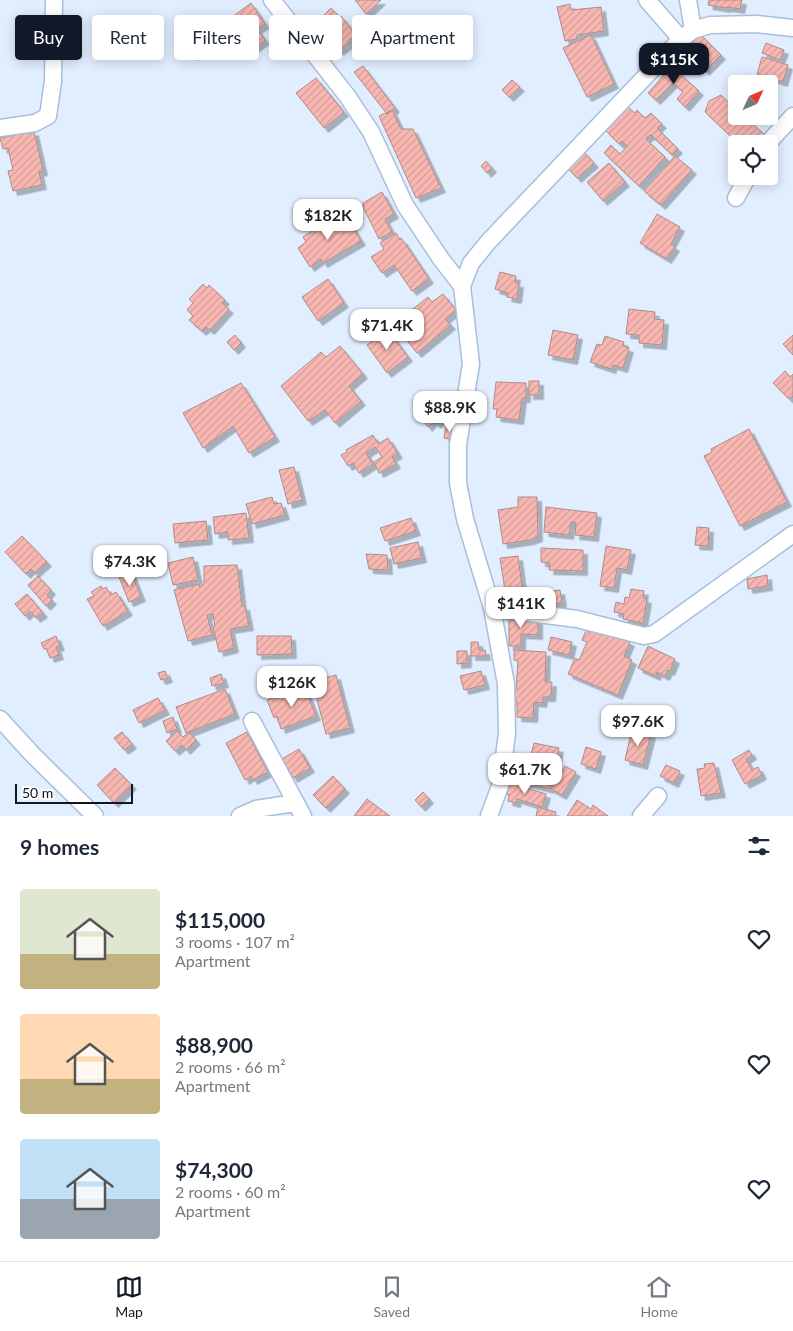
<!DOCTYPE html>
<meta charset="utf-8">
<style>
body{margin:0;font-family:Lato,sans-serif;background:#f6f6f7;color:#1f2937;height:100vh;display:flex;flex-direction:column;font-size:19px;white-space:nowrap}
*{box-sizing:border-box;margin:0}
p{font-size:16px;color:#747a83}
.icon{flex:none;width:28px;height:28px;fill:none;stroke:currentColor;stroke-width:2;stroke-linecap:round;stroke-linejoin:round}
.map{position:relative;height:816px;overflow:hidden}
.side{display:flex;flex-direction:column;background:#fff;flex:1}
.side>*{flex:none}
.top-card{position:absolute;left:15px;top:15px;width:500px;height:45px;display:flex;gap:10px}
.needle{width:32px;rotate:46deg}
.fabs{position:absolute;left:728px;top:75px;display:grid;gap:10px}
.fabs a{display:grid;place-items:center;width:50px;height:50px;border-radius:5px;background:#fff;box-shadow:0 2px 12px #0003;font-size:25px}
.scale{position:absolute;left:15px;bottom:12px;width:118px;box-sizing:border-box;padding-left:5px;border:2px solid #0f1720;border-top:0;font-size:14px;line-height:18px;white-space:nowrap;color:#0f1720;-webkit-text-stroke:4px #fafafa;paint-order:stroke}
.price{position:absolute;translate:-50% -42px;padding:0 11px;border-radius:10px;background:#fff;color:#222;font-size:16px;line-height:32px;filter:drop-shadow(0 1px 2px #0008)}
.price::after{content:'';position:absolute;left:50%;top:30px;width:15px;height:11px;margin-left:-8px;background:inherit;clip-path:polygon(0 0,100% 0,50% 100%)}
.price.active{background:#111827;color:#fff}
ul{padding:0;list-style:none}
li{display:flex;align-items:center;gap:15px;height:125px;padding:0 20px}
li span{display:grid;place-items:center;flex:none;width:140px;height:100px;border-radius:5px;color:#555}
li>.icon{margin-inline-start:auto}
span .icon{width:60px;height:60px;fill:#fffc;stroke-width:1}
li b{font-size:21px}
h2{display:flex;justify-content:space-between;align-items:center;height:60px;padding:0 20px;font-size:21px}
.tag{padding:0 18px;border-radius:5px;background:#fff;box-shadow:0 2px 12px #0003;font-size:18px;line-height:45px}
.tag.active{background:#111827;color:#fff}
.tabs{display:flex;justify-content:space-around;align-items:center;height:70px;border-top:1px solid #e0e1e3;background:#fff;font-size:14px;color:#747a83}
.tabs a{display:grid;justify-items:center;gap:2px}
.tabs .active{color:#111827}
.map>svg:first-child{display:block}
.building{fill:url(#building-hatch);stroke:#b08b88;filter:url(#shadow)}
.lines{fill:none;stroke-linecap:round;stroke-linejoin:round}
.minor-casing{stroke:#a8bed9;stroke-width:19}
.minor{stroke:#fff;stroke-width:16}
</style>
<div class="map">
<svg width="793" height="816" viewBox="0 0 793 816">
<defs>
<pattern id="building-hatch" width="6" height="6" patternUnits="userSpaceOnUse" patternTransform="scale(1.25)"><rect width="6" height="6" fill="#f9b7b2"/><path d="M-1 1l2-2M0 6l6-6M5 7l2-2" fill="none" stroke="#d49d99"/></pattern>
<filter id="shadow"><feDropShadow dx="4.5" dy="4.5" stdDeviation="0" flood-color="#0004"/></filter>
</defs>
<rect width="100%" height="100%" fill="#e1eeff"/>
<path class="building" d="M 355,0 L 381,0 L 366,14 Z
M 709,0 L 742,0 L 740,9 L 727,7 L 726,8 L 708,5 Z
M 251,3 L 265,24 L 257,29 L 265,40 L 246,54 L 224,23 Z
M 570,4 L 571,10 L 601,7 L 604,31 L 577,35 L 577,39 L 565,41 L 557,7 Z
M 331,8 L 338,15 L 327,25 L 321,18 Z
M 341,16 L 356,35 L 348,41 L 349,43 L 339,51 L 331,40 L 337,36 L 329,26 Z
M 198,29 L 210,45 L 194,56 L 182,40 Z
M 288,31 L 296,41 L 288,47 L 281,37 Z
M 699,33 L 721,55 L 705,71 L 683,50 Z
M 591,35 L 614,84 L 587,97 L 563,48 Z
M 766,43 L 784,50 L 780,60 L 762,53 Z
M 762,57 L 788,65 L 783,82 L 757,74 Z
M 668,63 L 699,91 L 685,107 L 677,99 L 683,92 L 673,83 L 656,100 L 648,93 L 664,75 L 660,71 Z
M 363,66 L 395,108 L 387,114 L 354,72 Z
M 316,78 L 344,112 L 324,128 L 296,93 Z
M 512,80 L 520,87 L 509,97 L 502,90 Z
M 721,95 L 736,109 L 736,116 L 744,116 L 766,136 L 759,144 L 739,144 L 705,112 L 709,101 Z
M 628,107 L 635,113 L 637,110 L 645,118 L 651,113 L 662,124 L 657,128 L 678,149 L 672,155 L 651,135 L 647,137 L 646,139 L 665,157 L 639,186 L 604,153 L 611,145 L 620,154 L 627,146 L 622,141 L 619,144 L 605,130 Z
M 392,110 L 401,129 L 413,129 L 441,188 L 416,198 L 379,116 Z
M 34,131 L 43,171 L 39,172 L 42,185 L 13,191 L 8,171 L 13,170 L 8,148 L 3,149 L 0,138 Z
M 583,151 L 594,163 L 577,178 L 566,166 Z
M 675,156 L 692,170 L 661,205 L 644,191 Z
M 486,161 L 492,168 L 487,173 L 481,166 Z
M 609,163 L 625,182 L 603,201 L 587,182 Z
M 382,192 L 394,214 L 385,219 L 392,232 L 379,239 L 362,205 L 364,205 L 363,203 Z
M 657,214 L 680,227 L 671,244 L 675,247 L 667,259 L 640,243 Z
M 336,216 L 343,226 L 349,221 L 361,241 L 323,263 L 321,259 L 310,267 L 298,248 L 306,242 L 303,237 Z
M 396,233 L 400,240 L 402,239 L 429,279 L 412,291 L 394,265 L 382,273 L 371,257 L 384,249 L 380,243 Z
M 500,272 L 516,276 L 515,283 L 519,283 L 517,299 L 507,297 L 508,293 L 495,289 Z
M 328,279 L 344,303 L 318,321 L 302,297 Z
M 203,284 L 207,288 L 209,285 L 225,300 L 222,303 L 229,309 L 210,330 L 206,327 L 202,331 L 189,320 L 193,316 L 187,310 L 193,303 L 189,299 Z
M 443,294 L 456,310 L 445,319 L 451,325 L 417,353 L 394,324 L 428,297 L 432,302 Z
M 629,309 L 655,312 L 654,319 L 664,320 L 662,345 L 639,343 L 639,335 L 626,334 Z
M 388,330 L 408,357 L 387,373 L 367,345 Z
M 553,330 L 578,335 L 573,360 L 548,355 Z
M 235,335 L 241,343 L 234,350 L 227,342 Z
M 793,335 L 793,355 L 783,344 Z
M 605,336 L 624,342 L 623,346 L 629,348 L 623,368 L 613,365 L 611,369 L 590,362 L 597,344 L 602,345 Z
M 340,346 L 363,374 L 349,386 L 361,401 L 335,423 L 325,410 L 308,421 L 281,386 L 321,352 L 326,357 Z
M 785,371 L 790,377 L 793,374 L 793,396 L 789,399 L 773,383 Z
M 529,381 L 539,381 L 539,395 L 529,395 Z
M 496,382 L 526,383 L 526,398 L 522,398 L 519,420 L 496,417 L 497,409 L 493,409 Z
M 241,383 L 275,437 L 249,453 L 233,426 L 203,448 L 183,413 Z
M 435,408 L 443,418 L 436,424 L 433,421 L 428,427 L 424,422 L 430,417 L 428,414 Z
M 446,426 L 455,428 L 453,440 L 444,438 Z
M 749,429 L 787,502 L 740,526 L 704,456 L 712,452 L 711,449 Z
M 373,435 L 378,444 L 388,438 L 398,454 L 392,457 L 396,464 L 379,473 L 374,462 L 382,457 L 375,447 L 366,453 L 373,464 L 359,473 L 353,463 L 348,466 L 341,455 L 347,452 L 346,450 Z
M 294,467 L 302,500 L 288,504 L 279,470 Z
M 272,497 L 274,504 L 281,503 L 285,515 L 252,524 L 246,504 Z
M 518,497 L 537,497 L 538,537 L 530,540 L 503,544 L 498,510 L 518,507 Z
M 546,507 L 597,513 L 594,537 L 575,535 L 576,523 L 571,522 L 569,535 L 544,532 Z
M 246,513 L 249,538 L 228,540 L 228,532 L 215,534 L 213,517 Z
M 411,518 L 416,531 L 385,541 L 380,528 Z
M 206,521 L 208,540 L 175,543 L 173,524 Z
M 697,527 L 709,528 L 708,546 L 695,545 Z
M 22,536 L 47,562 L 35,573 L 31,569 L 26,574 L 5,552 Z
M 418,542 L 422,558 L 394,564 L 390,548 Z
M 606,546 L 631,550 L 627,570 L 617,568 L 614,588 L 600,586 Z
M 541,548 L 583,550 L 583,571 L 549,570 L 550,563 L 541,562 Z
M 366,554 L 387,555 L 388,570 L 369,569 Z
M 518,556 L 523,594 L 506,597 L 500,558 Z
M 193,557 L 198,580 L 173,585 L 168,563 Z
M 237,565 L 242,606 L 245,606 L 249,626 L 230,629 L 234,648 L 219,652 L 213,627 L 215,626 L 213,614 L 207,615 L 212,635 L 188,641 L 174,590 L 199,584 L 200,587 L 204,584 L 204,566 Z
M 131,572 L 141,597 L 129,602 L 119,577 Z
M 767,575 L 768,586 L 748,589 L 747,579 Z
M 38,576 L 51,590 L 47,595 L 52,600 L 46,606 L 28,585 Z
M 101,586 L 103,589 L 106,587 L 111,595 L 116,592 L 128,611 L 103,626 L 87,599 L 94,596 L 91,592 Z
M 631,589 L 644,591 L 643,598 L 647,599 L 643,623 L 623,619 L 624,614 L 614,612 L 616,602 L 624,604 L 625,597 L 629,598 Z
M 560,590 L 562,603 L 536,607 L 534,594 Z
M 27,594 L 43,613 L 36,618 L 30,611 L 25,616 L 15,604 Z
M 506,617 L 538,618 L 538,635 L 521,634 L 521,646 L 509,646 L 509,619 L 506,619 Z
M 589,624 L 630,642 L 624,656 L 632,660 L 618,695 L 568,674 L 575,658 L 579,660 L 587,642 L 582,640 Z
M 56,636 L 60,646 L 56,647 L 59,655 L 50,658 L 46,648 L 44,649 L 41,643 Z
M 257,636 L 291,636 L 292,654 L 257,655 Z
M 551,637 L 572,642 L 569,655 L 548,650 Z
M 471,642 L 478,642 L 479,650 L 485,650 L 486,656 L 471,656 Z
M 648,646 L 675,659 L 670,671 L 668,670 L 665,676 L 657,672 L 656,676 L 638,668 Z
M 514,650 L 546,652 L 545,682 L 552,682 L 551,697 L 543,697 L 542,703 L 534,702 L 533,718 L 517,717 L 517,701 L 512,700 L 512,689 L 516,689 L 518,661 L 514,660 Z
M 457,651 L 467,651 L 467,663 L 457,664 Z
M 165,671 L 168,678 L 161,680 L 158,673 Z
M 481,671 L 485,685 L 464,690 L 460,676 Z
M 221,674 L 224,683 L 212,686 L 210,678 Z
M 336,675 L 350,728 L 326,734 L 313,684 L 313,681 Z
M 304,686 L 316,716 L 281,729 L 277,716 L 274,718 L 267,700 Z
M 225,689 L 235,714 L 186,733 L 176,707 Z
M 158,698 L 165,710 L 139,723 L 133,710 Z
M 636,709 L 641,712 L 639,715 L 643,717 L 639,724 L 626,716 L 629,711 L 633,713 Z
M 173,717 L 177,729 L 167,733 L 163,721 Z
M 632,729 L 651,734 L 643,765 L 625,760 Z
M 177,731 L 183,737 L 189,732 L 196,740 L 186,750 L 182,745 L 175,751 L 166,741 Z
M 122,732 L 132,744 L 124,750 L 114,738 Z
M 247,732 L 268,772 L 253,780 L 251,776 L 245,780 L 226,743 Z
M 534,743 L 559,748 L 550,789 L 522,782 L 524,770 L 527,770 Z
M 586,747 L 601,752 L 596,769 L 581,764 Z
M 299,749 L 310,768 L 293,778 L 282,759 Z
M 749,750 L 752,755 L 746,759 L 752,770 L 758,767 L 762,775 L 745,784 L 732,760 Z
M 714,763 L 721,793 L 701,796 L 697,769 L 705,768 L 704,764 Z
M 666,765 L 680,771 L 674,783 L 660,776 Z
M 565,766 L 576,772 L 562,795 L 551,789 Z
M 115,768 L 132,785 L 114,803 L 97,785 Z
M 333,776 L 345,789 L 326,808 L 313,795 Z
M 510,783 L 546,794 L 542,807 L 517,799 L 516,803 L 508,801 L 509,795 L 506,794 Z
M 423,792 L 429,799 L 421,807 L 415,800 Z
M 367,799 L 390,816 L 354,816 Z
M 577,800 L 591,809 L 593,805 L 608,816 L 567,816 Z
M 538,807 L 556,812 L 555,816 L 536,816 Z"/>
<g class="lines">
<g class="minor-casing">
<path id="minor" d="M 272,0 L 348,97 L 371,132 L 405,205 L 441,259 L 462,286
M 647,0 L 681,39
M 688,0 L 693,30
M 0,128 L 35,123 L 48,116 L 53,81 L 54,0
M 767,144 L 793,116
M 736,198 L 748,176
M 492,608 L 577,619 L 644,636 L 654,634 L 793,534
M 0,719 L 33,755 L 95,816
M 252,721 L 303,816
M 240,816 L 256,809 L 295,803
M 489,816 L 500,786 L 507,734 L 506,684 L 492,608 L 465,519 L 458,483 L 458,445 L 471,364 L 462,286 L 471,263 L 489,241 L 681,39 L 693,30 L 710,25 L 756,24 L 793,28
M 641,816 L 658,796"/>
</g>
<use href="#minor" class="minor"/>
</g>
</svg>
<div class="fabs">
<a><svg class="needle" viewBox="-14 -14 28 28"><path d="M0-13l5 13h-10z" fill="#e53935"/><path d="M0 13l5-13h-10z" fill="#747a83"/></svg></a>
<a><svg class="icon" aria-label="locate" viewBox="0 0 24 24"><circle cx="12" cy="12" r="6"/><path d="M12 2v4M12 18v4M2 12h4M18 12h4"/></svg></a>
</div>
<div class="scale">50 m</div>
<b class="price active" style="left:674px;top:85px">$115K</b>
<b class="price" style="left:328px;top:241px">$182K</b>
<b class="price" style="left:387px;top:351px">$71.4K</b>
<b class="price" style="left:450px;top:433px">$88.9K</b>
<b class="price" style="left:130px;top:587px">$74.3K</b>
<b class="price" style="left:521px;top:629px">$141K</b>
<b class="price" style="left:292px;top:708px">$126K</b>
<b class="price" style="left:638px;top:747px">$97.6K</b>
<b class="price" style="left:525px;top:795px">$61.7K</b>
<div class="top-card">
<a class="tag active">Buy</a>
<a class="tag">Rent</a>
<a class="tag">Filters</a>
<a class="tag">New</a>
<a class="tag">Apartment</a>
</div>
</div>
<section class="side">
<h2>9 homes<svg class="icon" aria-label="filters" viewBox="0 0 24 24"><path d="M4 7h16M4 17h16"/><circle cx="9" cy="7" r="2"/><circle cx="15" cy="17" r="2"/></svg></h2>
<ul>
<li><span style="background:linear-gradient(#dfe7d0 65%,#c2b280 0)"><svg class="icon" aria-label="home" viewBox="0 0 24 24"><path d="M3 11l9-7 9 7M6 9v11h12V9"/></svg></span><div><b>$115,000</b><p>3 rooms · 107 m²</p><p>Apartment</p></div><svg class="icon" aria-label="heart" viewBox="0 0 24 24"><path d="M12 20l-8-8c-3-5 5-10 8-4 3-6 11-1 8 4z"/></svg></li>
<li><span style="background:linear-gradient(#ffd9b3 65%,#c2b280 0)"><svg class="icon" aria-label="home" viewBox="0 0 24 24"><path d="M3 11l9-7 9 7M6 9v11h12V9"/></svg></span><div><b>$88,900</b><p>2 rooms · 66 m²</p><p>Apartment</p></div><svg class="icon" aria-label="heart" viewBox="0 0 24 24"><path d="M12 20l-8-8c-3-5 5-10 8-4 3-6 11-1 8 4z"/></svg></li>
<li><span style="background:linear-gradient(#bfe0f5 60%,#9aa5b1 0)"><svg class="icon" aria-label="home" viewBox="0 0 24 24"><path d="M3 11l9-7 9 7M6 9v11h12V9"/></svg></span><div><b>$74,300</b><p>2 rooms · 60 m²</p><p>Apartment</p></div><svg class="icon" aria-label="heart" viewBox="0 0 24 24"><path d="M12 20l-8-8c-3-5 5-10 8-4 3-6 11-1 8 4z"/></svg></li>
</ul>
</section>
<nav class="tabs">
<a class="active"><svg class="icon" aria-label="map" viewBox="0 0 24 24"><path d="M3 6l6-2 6 2 6-2v14l-6 2-6-2-6 2zM9 4v14M15 6v14"/></svg>Map</a>
<a><svg class="icon" aria-label="saved" viewBox="0 0 24 24"><path d="M7 4h10v16l-5-4-5 4z"/></svg>Saved</a>
<a><svg class="icon" aria-label="home" viewBox="0 0 24 24"><path d="M3 11l9-7 9 7M6 9v11h12V9"/></svg>Home</a>
</nav>
